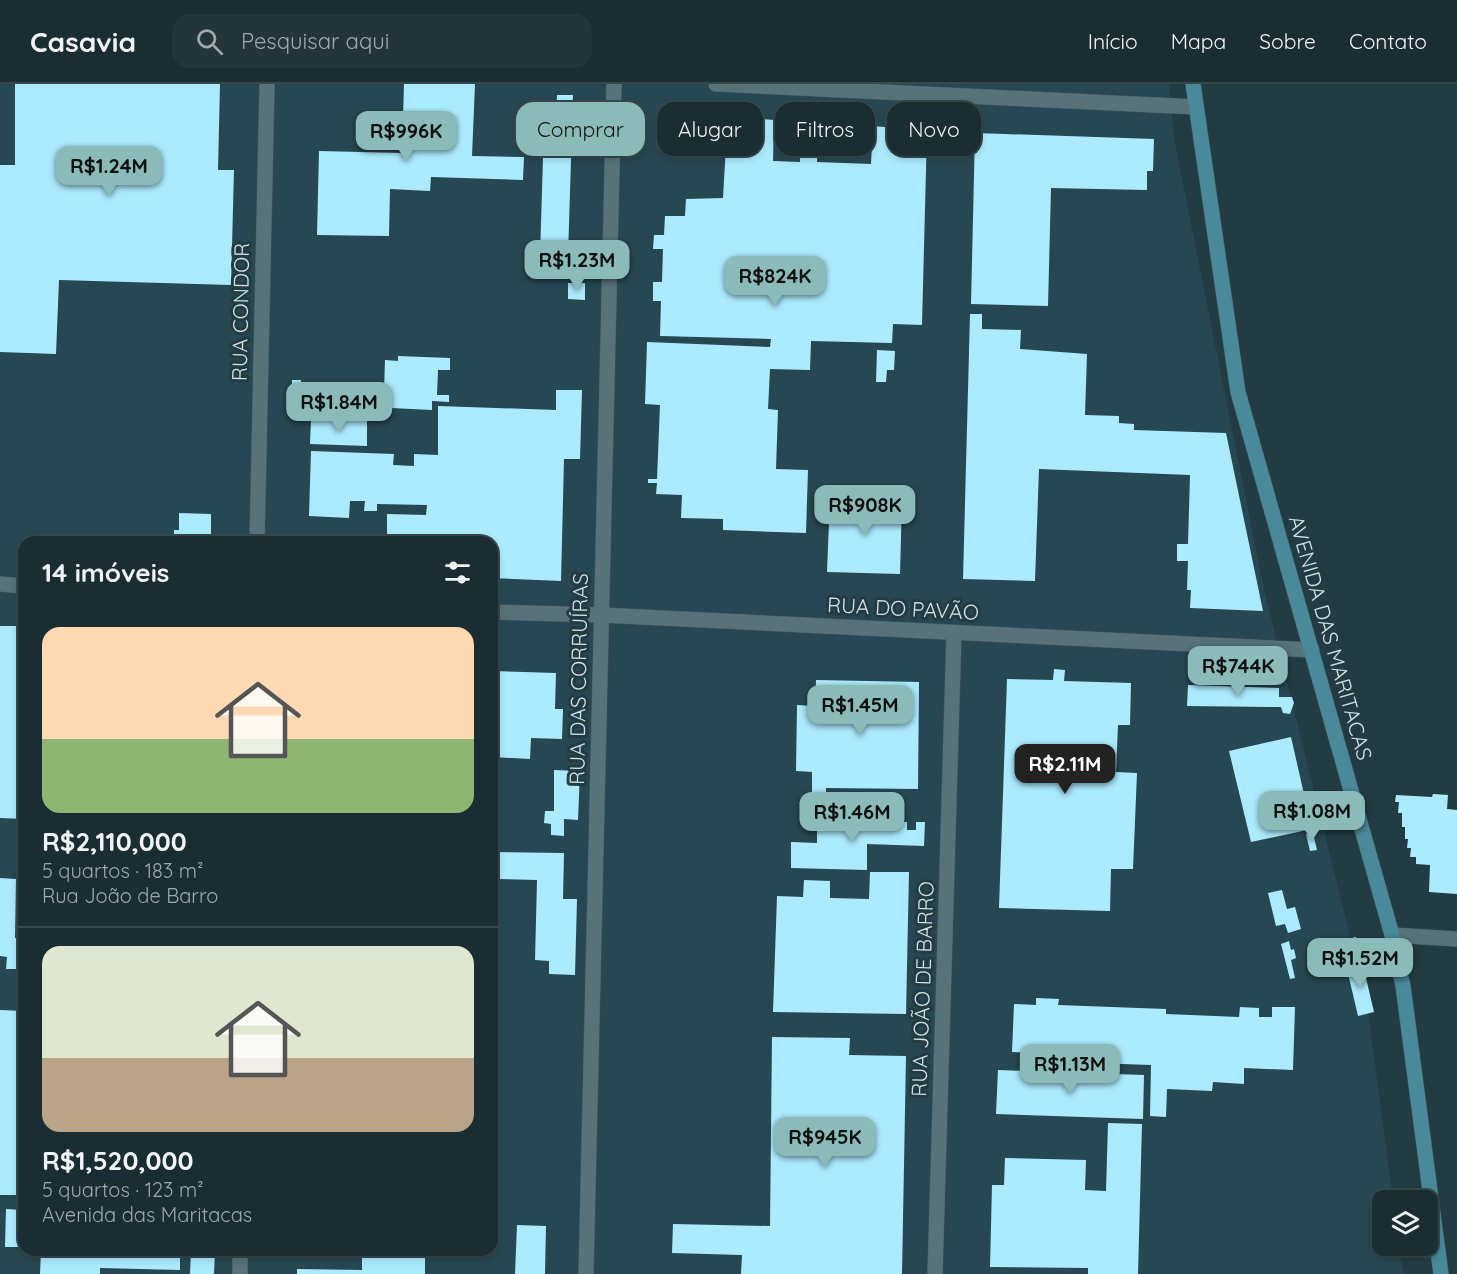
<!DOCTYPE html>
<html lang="pt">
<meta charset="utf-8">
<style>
body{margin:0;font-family:Quicksand,sans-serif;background:#23353a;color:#f1f3f6;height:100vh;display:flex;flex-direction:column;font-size:22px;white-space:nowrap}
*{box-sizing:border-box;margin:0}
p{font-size:20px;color:#9fa8ac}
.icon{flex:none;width:33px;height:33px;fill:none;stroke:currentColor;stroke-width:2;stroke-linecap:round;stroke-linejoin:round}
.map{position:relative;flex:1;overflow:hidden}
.side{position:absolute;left:18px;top:452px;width:480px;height:720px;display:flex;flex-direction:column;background:#1a2d32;border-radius:18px;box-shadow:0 3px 9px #0003,0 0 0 2px #38494d}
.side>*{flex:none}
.hud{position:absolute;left:516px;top:18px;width:570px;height:54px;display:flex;gap:12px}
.buttons{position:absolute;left:1372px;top:1106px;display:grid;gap:12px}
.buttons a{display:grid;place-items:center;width:66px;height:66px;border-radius:12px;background:#1a2d32;box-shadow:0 3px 9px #0003,0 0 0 2px #38494d;font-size:30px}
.price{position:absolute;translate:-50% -51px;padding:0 14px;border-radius:12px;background:#8bbbb9;color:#111;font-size:20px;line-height:39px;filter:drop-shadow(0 2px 3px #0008)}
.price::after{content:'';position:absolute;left:50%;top:36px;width:18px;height:14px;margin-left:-9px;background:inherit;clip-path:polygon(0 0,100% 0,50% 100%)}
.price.current{background:#222;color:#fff}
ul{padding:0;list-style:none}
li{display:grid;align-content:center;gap:12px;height:318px;padding:0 24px}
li+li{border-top:2px solid #38494d}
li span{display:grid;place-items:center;height:186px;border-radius:18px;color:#555}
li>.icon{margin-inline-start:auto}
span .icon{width:108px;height:108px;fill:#fffc;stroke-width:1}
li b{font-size:26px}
h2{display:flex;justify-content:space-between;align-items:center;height:72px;padding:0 24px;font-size:26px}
.tag{padding:0 21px;border-radius:18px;background:#1a2d32;box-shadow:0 3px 9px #0003,0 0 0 2px #38494d;font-size:21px;line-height:54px}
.tag.current{background:#8bbbb9;color:#111}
header{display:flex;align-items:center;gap:36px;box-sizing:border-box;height:84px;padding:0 30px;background:#1a2d32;border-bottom:2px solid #38494d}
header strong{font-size:28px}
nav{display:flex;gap:33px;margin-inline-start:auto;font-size:21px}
.search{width:420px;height:54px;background:#23353a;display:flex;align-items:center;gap:15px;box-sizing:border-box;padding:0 21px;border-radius:18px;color:#9fa8ac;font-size:22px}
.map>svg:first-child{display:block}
.built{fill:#274852;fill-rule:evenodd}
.building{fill:#acebff}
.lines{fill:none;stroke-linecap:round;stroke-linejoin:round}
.street-casing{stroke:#42585e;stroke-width:16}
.secondary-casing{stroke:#42585e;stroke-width:16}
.street{stroke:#58727a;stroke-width:15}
.secondary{stroke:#498999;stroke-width:15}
.labels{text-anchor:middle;stroke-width:6;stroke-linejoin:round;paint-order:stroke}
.street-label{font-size:21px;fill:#d3e2e6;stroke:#233c43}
</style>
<header>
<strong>Casavia</strong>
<div class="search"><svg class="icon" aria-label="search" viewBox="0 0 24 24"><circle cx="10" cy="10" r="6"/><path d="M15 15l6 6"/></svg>Pesquisar aqui</div>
<nav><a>Início</a><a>Mapa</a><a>Sobre</a><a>Contato</a></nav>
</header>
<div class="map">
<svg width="1457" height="1190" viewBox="0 0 1457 1190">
<rect width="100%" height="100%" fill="#233c43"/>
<path class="built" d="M 0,0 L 1169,0 L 1175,60 L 1264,506 L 1367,920 L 1393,1116 L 1383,1116 L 1383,1161 L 1399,1161 L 1403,1190 L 0,1190 ZM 24,458 L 492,458 L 492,1166 L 24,1166 Z"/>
<path class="building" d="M 15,0 L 220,0 L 218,86 L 234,86 L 231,201 L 59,196 L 56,270 L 0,268 L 0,81 L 15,81 Z
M 404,0 L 475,0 L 472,72 L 524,73 L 523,96 L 431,93 L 430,107 L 390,105 L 389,152 L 317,151 L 319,67 L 402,69 Z
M 557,11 L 573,11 L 568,173 L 540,171 L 543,74 L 555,74 Z
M 748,34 L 774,36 L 773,77 L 800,78 L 800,37 L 818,39 L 817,78 L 871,80 L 873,42 L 927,47 L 922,241 L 893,240 L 892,259 L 811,257 L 810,286 L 770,285 L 768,325 L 778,326 L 776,385 L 808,386 L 806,449 L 723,446 L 723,435 L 681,434 L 682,411 L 656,410 L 657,399 L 648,399 L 648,395 L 657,395 L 660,321 L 645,320 L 647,258 L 770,263 L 771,255 L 660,252 L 661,217 L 653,217 L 653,198 L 662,198 L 663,165 L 653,165 L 654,151 L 664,151 L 665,132 L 685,132 L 686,115 L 723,114 L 727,43 L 747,44 Z
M 975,49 L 1154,55 L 1153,87 L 1147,87 L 1147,106 L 1051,104 L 1048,222 L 971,220 Z
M 568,199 L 585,199 L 585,216 L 568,215 Z
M 970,230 L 982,230 L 982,245 L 1021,246 L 1020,265 L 1087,270 L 1085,331 L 1119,332 L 1119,339 L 1134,340 L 1134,346 L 1226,349 L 1263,527 L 1190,524 L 1191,506 L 1187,506 L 1188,477 L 1177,477 L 1177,460 L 1188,460 L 1190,391 L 1039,385 L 1035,497 L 963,495 Z
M 877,266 L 895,267 L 894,286 L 887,286 L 886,298 L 876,298 Z
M 398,272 L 450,274 L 450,286 L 438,286 L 437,311 L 449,311 L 449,318 L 432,317 L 432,326 L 391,324 L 392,307 L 384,307 L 385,276 L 398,277 Z
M 292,296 L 301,296 L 301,309 L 292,308 Z
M 556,306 L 582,306 L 580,375 L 564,375 L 561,497 L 492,494 L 492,458 L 393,458 L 393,450 L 387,450 L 387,430 L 426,431 L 427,421 L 377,420 L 377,427 L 364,427 L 365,417 L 350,417 L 349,434 L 309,432 L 311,367 L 394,370 L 393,381 L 414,382 L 414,370 L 438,371 L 438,322 L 556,326 Z
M 311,335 L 367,337 L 367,362 L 310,360 Z
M 830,413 L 902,417 L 900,490 L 827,488 Z
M 179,429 L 211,430 L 211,456 L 174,454 L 174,446 L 179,446 Z
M 0,542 L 24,542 L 24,735 L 0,734 Z
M 1054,585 L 1065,586 L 1064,597 L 1131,599 L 1130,641 L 1118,641 L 1116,688 L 1137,689 L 1133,785 L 1111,785 L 1110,827 L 999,824 L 1007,595 L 1053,596 Z
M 492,587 L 556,589 L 555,625 L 563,625 L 562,655 L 531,654 L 530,675 L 492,673 Z
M 816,596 L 919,598 L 918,705 L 826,704 L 826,708 L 812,708 L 812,688 L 796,687 L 797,621 L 815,622 Z
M 1188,601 L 1279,604 L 1279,613 L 1292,613 L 1294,619 L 1290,630 L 1283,629 L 1281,623 L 1187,622 Z
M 1291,653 L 1312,745 L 1251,758 L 1229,667 Z
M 554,686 L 580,687 L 578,736 L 564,735 L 564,752 L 551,751 L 551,740 L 544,739 L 545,727 L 554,727 Z
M 1433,710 L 1448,711 L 1447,725 L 1457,726 L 1457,810 L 1429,808 L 1430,781 L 1416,780 L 1416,773 L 1410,773 L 1411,764 L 1407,764 L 1408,755 L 1405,755 L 1405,743 L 1402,743 L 1402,729 L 1398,729 L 1399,718 L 1395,718 L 1396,711 L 1432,713 Z
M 817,735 L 907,738 L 907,746 L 916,746 L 916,738 L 925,738 L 924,762 L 867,760 L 867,786 L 791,784 L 791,758 L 817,759 Z
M 1313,749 L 1317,766 L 1310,767 L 1306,750 Z
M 495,768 L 564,769 L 563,815 L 577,815 L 575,891 L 549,890 L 549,877 L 535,876 L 537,796 L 495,795 Z
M 870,788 L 909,788 L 906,930 L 773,928 L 777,812 L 803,813 L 804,796 L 830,797 L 830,814 L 869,815 Z
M 0,794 L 16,795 L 15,854 L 24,855 L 24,885 L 6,885 L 7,873 L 0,872 Z
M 1282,806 L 1287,825 L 1295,823 L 1301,845 L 1288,849 L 1285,840 L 1276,842 L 1268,809 Z
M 1356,853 L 1361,871 L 1352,874 L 1347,855 Z
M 1289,857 L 1291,866 L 1294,865 L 1296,874 L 1291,876 L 1295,894 L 1290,895 L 1281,860 Z
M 1362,877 L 1374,928 L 1358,932 L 1346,881 Z
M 1036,914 L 1059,915 L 1058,921 L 1166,925 L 1166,930 L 1239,933 L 1240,923 L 1259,924 L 1259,933 L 1272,933 L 1272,923 L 1295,923 L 1293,986 L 1244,984 L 1244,1000 L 1213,998 L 1212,1007 L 1167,1005 L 1166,1033 L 1150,1032 L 1151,981 L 1066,978 L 1066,971 L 1012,968 L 1014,920 L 1036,921 Z
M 0,926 L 24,927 L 24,1111 L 0,1111 Z
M 772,953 L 850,954 L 849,971 L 906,972 L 902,1190 L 741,1190 L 742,1171 L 672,1169 L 673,1140 L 770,1142 Z
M 998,986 L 1144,991 L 1143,1035 L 996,1030 Z
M 1108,1039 L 1142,1040 L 1138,1190 L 1088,1190 L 1088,1184 L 990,1183 L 992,1101 L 1004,1101 L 1005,1074 L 1086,1076 L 1085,1106 L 1106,1107 Z
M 6,1125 L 24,1126 L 24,1163 L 5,1163 Z
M 517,1141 L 546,1142 L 545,1190 L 515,1190 Z
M 41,1166 L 180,1166 L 180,1186 L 100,1184 L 100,1190 L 40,1190 Z
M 191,1166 L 215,1166 L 214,1190 L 190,1190 Z
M 362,1166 L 425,1166 L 425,1190 L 297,1190 L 297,1185 L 362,1186 Z"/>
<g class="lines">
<g class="street-casing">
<path id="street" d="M 716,0 L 1196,23
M 257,458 L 267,0
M 0,500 L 24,502
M 492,528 L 601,531 L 1312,566
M 1392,851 L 1457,855
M 240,1190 L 240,1166
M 586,1190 L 614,0
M 935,1190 L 954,549"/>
</g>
<g class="secondary-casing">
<path id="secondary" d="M 1193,0 L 1238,308 L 1392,851 L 1403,902 L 1441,1190"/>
</g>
<use href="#street" class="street"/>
<use href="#secondary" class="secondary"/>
</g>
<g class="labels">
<g class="street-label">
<text transform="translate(241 228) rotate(-89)" y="7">RUA CONDOR</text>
<text transform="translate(903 525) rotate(3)" y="7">RUA DO PAVÃO</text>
<text transform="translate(1330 554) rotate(74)" y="7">AVENIDA DAS MARITACAS</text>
<text transform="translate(579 595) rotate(-89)" y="7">RUA DAS CORRUÍRAS</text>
<text transform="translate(923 905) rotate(-88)" y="7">RUA JOÃO DE BARRO</text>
</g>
</g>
</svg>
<div class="buttons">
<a><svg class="icon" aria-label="layers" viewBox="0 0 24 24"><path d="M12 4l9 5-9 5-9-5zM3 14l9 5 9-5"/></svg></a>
</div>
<b class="price" style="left:406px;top:78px">R$996K</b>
<b class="price" style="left:109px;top:113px">R$1.24M</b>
<b class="price" style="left:577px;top:207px">R$1.23M</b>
<b class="price" style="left:775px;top:223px">R$824K</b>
<b class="price" style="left:339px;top:349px">R$1.84M</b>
<b class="price" style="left:865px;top:452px">R$908K</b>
<b class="price" style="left:1238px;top:613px">R$744K</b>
<b class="price" style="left:860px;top:652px">R$1.45M</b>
<b class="price current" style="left:1065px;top:711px">R$2.11M</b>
<b class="price" style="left:1312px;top:758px">R$1.08M</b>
<b class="price" style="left:852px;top:759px">R$1.46M</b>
<b class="price" style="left:1360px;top:905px">R$1.52M</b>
<b class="price" style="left:1070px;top:1011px">R$1.13M</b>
<b class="price" style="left:825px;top:1084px">R$945K</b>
<div class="hud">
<a class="tag current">Comprar</a>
<a class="tag">Alugar</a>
<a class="tag">Filtros</a>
<a class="tag">Novo</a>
</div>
<section class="side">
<h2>14 imóveis<svg class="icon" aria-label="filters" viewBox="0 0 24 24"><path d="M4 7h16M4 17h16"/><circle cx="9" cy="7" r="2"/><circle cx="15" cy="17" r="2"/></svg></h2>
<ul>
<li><span style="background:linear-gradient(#ffd9b3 60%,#8fb573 0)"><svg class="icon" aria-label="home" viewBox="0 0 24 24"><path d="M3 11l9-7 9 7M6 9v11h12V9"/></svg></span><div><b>R$2,110,000</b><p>5 quartos · 183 m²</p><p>Rua João de Barro</p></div></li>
<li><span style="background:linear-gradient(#dfe7d0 60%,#b9a48a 0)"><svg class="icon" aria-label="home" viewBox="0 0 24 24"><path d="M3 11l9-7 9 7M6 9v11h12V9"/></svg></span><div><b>R$1,520,000</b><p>5 quartos · 123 m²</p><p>Avenida das Maritacas</p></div></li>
</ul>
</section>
</div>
